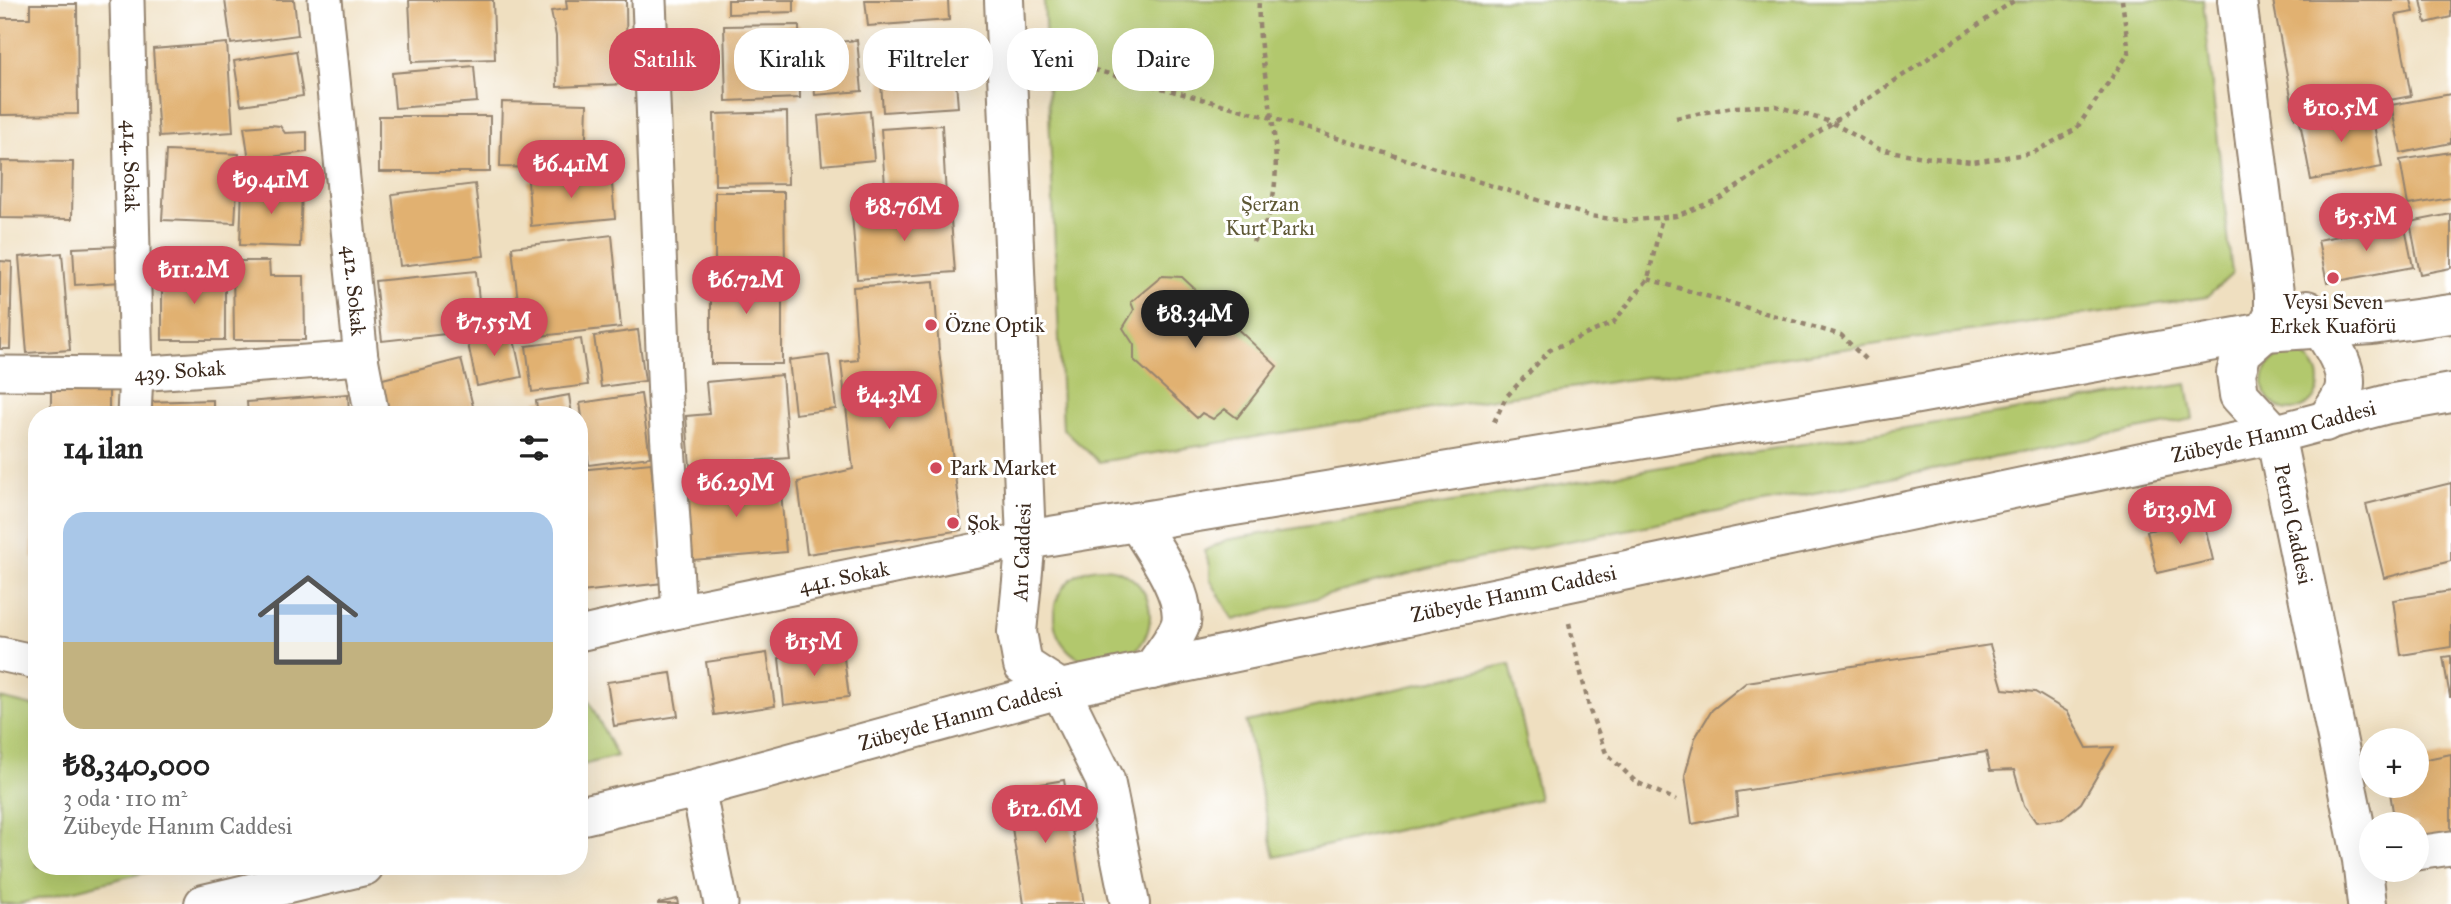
<!DOCTYPE html>
<html lang="tr">
<meta charset="utf-8">
<style>
body{margin:0;font-family:"IM FELL Great Primer",serif;background:#f2f2f2;color:#222;height:100vh;display:flex;flex-direction:column;font-size:26px;white-space:nowrap}
*{box-sizing:border-box;margin:0}
p{font-size:23px;color:#767676}
.icon{flex:none;width:38px;height:38px;fill:none;stroke:currentColor;stroke-width:2;stroke-linecap:round;stroke-linejoin:round}
.map{position:relative;flex:1;overflow:hidden}
.panel{position:absolute;left:28px;top:406px;width:560px;height:469px;display:flex;flex-direction:column;background:#fff;border-radius:28px;box-shadow:0 7px 28px #0002}
.panel>*{flex:none}
.top-card{position:absolute;left:609px;top:28px;width:665px;height:63px;display:flex;gap:14px}
.tools{position:absolute;left:2359px;top:728px;display:grid;gap:14px}
.tools a{display:grid;place-items:center;width:70px;height:70px;border-radius:50%;background:#fff;box-shadow:0 7px 28px #0002;font-size:35px}
.price{position:absolute;translate:-50% -60px;padding:0 16px;border-radius:24px;background:#d1495b;color:#fff;font-size:23px;line-height:46px;filter:drop-shadow(0 2px 4px #0008)}
.price::after{content:'';position:absolute;left:50%;top:42px;width:21px;height:16px;margin-left:-10px;background:inherit;clip-path:polygon(0 0,100% 0,50% 100%)}
.price.active{background:#222;color:#fff}
ul{padding:0;list-style:none}
li{display:grid;align-content:center;gap:14px;height:371px;padding:0 35px}
li+li{border-top:2px solid #e0e0e0}
li span{display:grid;place-items:center;height:217px;border-radius:21px;color:#555}
li>.icon{margin-inline-start:auto}
span .icon{width:126px;height:126px;fill:#fffc;stroke-width:1}
li b{font-size:30px}
h2{display:flex;justify-content:space-between;align-items:center;height:84px;padding:0 35px;font-size:30px}
.tag{padding:0 24px;border-radius:28px;background:#fff;box-shadow:0 7px 28px #0002;font-size:24px;line-height:63px}
.tag.active{background:#d1495b;color:#fff}
.map>svg:first-child{display:block}
.green{fill:#b2c86d;stroke:#767946;stroke-width:2}
.building{fill:#e1b171}
.lines{fill:none;stroke-linecap:round;stroke-linejoin:round}
.street-casing{stroke:#95846f;stroke-width:37}
.secondary-casing{stroke:#95846f;stroke-width:42}
.path{stroke:#95846f;stroke-width:4.5;stroke-dasharray:5 5;stroke-linecap:butt}
.street{stroke:#fff;stroke-width:33}
.secondary{stroke:#fff;stroke-width:38}
.poi-dot{fill:#d1495b;stroke:#fff;stroke-width:2.5}
.labels{text-anchor:middle;stroke-width:6;stroke-linejoin:round;paint-order:stroke}
.street-label{font-size:21px;fill:#3b2a1e;stroke:#fff}
.park-label{font-size:21px;fill:#5f5936;stroke:#fff}
.poi-label{font-size:21px;fill:#3b2a1e;stroke:#fff;text-anchor:start}
</style>
<div class="map">
<svg width="2451" height="904" viewBox="0 0 2451 904">
<rect width="100%" height="100%" fill="#fff"/>
<filter id="ink" filterUnits="userSpaceOnUse"><feTurbulence type="fractalNoise" baseFrequency=".0143" numOctaves="2"/><feDisplacementMap in="SourceGraphic" scale="14" xChannelSelector="R" yChannelSelector="G"/><feConvolveMatrix kernelMatrix="1 2 1 2 8 2 1 2 1" color-interpolation-filters="sRGB"/></filter>
<filter id="wash" filterUnits="userSpaceOnUse"><feTurbulence type="fractalNoise" baseFrequency=".00686" numOctaves="4" result="noise"/><feDisplacementMap in="SourceGraphic" scale="28" xChannelSelector="R" yChannelSelector="G"/><feGaussianBlur stdDeviation="1.57" result="paint"/><feColorMatrix in="noise" values="0 0 0 0 0 0 0 0 0 0 0 0 0 0 0 0 0 1.4 0 .05"/><feComposite in="paint" operator="in"/></filter>
<g filter="url(#wash)">
<rect width="100%" height="100%" fill="#efdfc0"/>
<path class="green" d="M 1044,0 L 2203,0 L 2232,274 L 2207,297 L 1506,397 L 1099,462 L 1063,429 Z
M2263 382a28 28 0 1 1 56 0a28 28 0 1 1-56 0Z
M 2187,384 L 2193,419 L 1431,568 L 1233,620 L 1210,579 L 1210,565 L 1204,551 L 1226,540 L 1745,453 Z
M1054 616a48 48 0 1 1 96 0a48 48 0 1 1-96 0Z
M 1510,664 L 1539,799 L 1275,857 L 1246,722 Z
M 579,681 L 617,756 L 579,766 Z
M 0,698 L 37,707 L 37,866 L 171,866 L 18,904 L 0,904 Z"/>
<g id="blocks">
<path class="building" d="M 225,0 L 294,0 L 298,35 L 231,44 Z
M 409,0 L 493,0 L 495,59 L 412,62 Z
M 566,0 L 626,0 L 627,84 L 557,87 L 556,36 L 551,11 L 567,9 Z
M 728,0 L 794,0 L 794,12 L 728,14 Z
M 865,0 L 948,0 L 949,20 L 868,26 Z
M 2273,0 L 2411,0 L 2414,12 L 2396,15 L 2411,96 L 2295,118 Z
M 2421,0 L 2451,0 L 2451,17 L 2426,23 Z
M 30,4 L 77,4 L 78,114 L 0,115 L 0,18 L 30,18 Z
M 799,25 L 800,98 L 726,101 L 724,26 Z
M 952,33 L 958,107 L 883,112 L 878,39 Z
M 857,40 L 862,91 L 815,95 L 810,45 Z
M 227,43 L 233,132 L 159,137 L 153,49 Z
M 296,51 L 303,96 L 241,105 L 234,61 Z
M 474,66 L 477,102 L 395,108 L 392,73 Z
M 2451,94 L 2451,143 L 2401,153 L 2391,105 Z
M 502,102 L 587,104 L 585,169 L 500,167 Z
M 2371,109 L 2382,167 L 2311,180 L 2300,122 Z
M 870,111 L 874,160 L 822,165 L 818,116 Z
M 787,112 L 788,184 L 715,185 L 714,114 Z
M 379,116 L 490,116 L 490,172 L 379,172 Z
M 270,125 L 280,126 L 285,133 L 307,132 L 307,152 L 249,160 L 244,127 Z
M 942,125 L 946,197 L 886,200 L 881,129 Z
M 166,151 L 239,154 L 235,223 L 162,220 Z
M 2451,152 L 2451,198 L 2408,205 L 2400,160 Z
M 1,161 L 73,162 L 72,219 L 0,218 Z
M 611,173 L 615,218 L 531,226 L 528,181 Z
M 475,184 L 484,256 L 400,266 L 392,194 Z
M 242,185 L 302,187 L 300,247 L 240,245 Z
M 715,192 L 784,192 L 785,266 L 715,265 Z
M 950,207 L 955,272 L 857,279 L 852,214 Z
M 2451,214 L 2451,268 L 2420,274 L 2410,222 Z
M 2404,223 L 2413,267 L 2327,283 L 2318,240 Z
M 612,235 L 621,327 L 522,338 L 512,247 Z
M 119,246 L 122,282 L 75,285 L 73,248 Z
M 62,253 L 70,350 L 27,353 L 19,257 Z
M 0,261 L 12,262 L 10,349 L 0,349 Z
M 233,261 L 269,261 L 270,276 L 304,276 L 305,340 L 234,340 Z
M 711,268 L 782,268 L 782,364 L 711,364 Z
M 162,271 L 225,271 L 225,340 L 162,340 Z
M 476,271 L 482,330 L 382,341 L 375,281 Z
M 1162,276 L 1182,277 L 1277,366 L 1237,418 L 1225,409 L 1213,419 L 1202,413 L 1197,418 L 1134,360 L 1134,345 L 1123,328 L 1134,310 L 1131,302 Z
M 934,281 L 939,351 L 962,530 L 807,554 L 798,482 L 853,469 L 841,362 L 858,360 L 853,287 Z
M 512,330 L 522,377 L 477,386 L 467,339 Z
M 638,330 L 645,381 L 601,387 L 594,336 Z
M 581,339 L 588,385 L 532,392 L 526,346 Z
M 829,355 L 836,409 L 795,414 L 789,360 Z
M 461,359 L 475,414 L 389,415 L 379,380 Z
M 782,375 L 789,458 L 690,466 L 686,416 L 709,414 L 706,382 Z
M 51,391 L 109,391 L 109,415 L 51,415 Z
M 348,394 L 349,415 L 248,415 L 247,402 Z
M 641,394 L 650,457 L 589,465 L 580,403 Z
M 569,395 L 572,415 L 538,415 L 536,401 Z
M 213,400 L 213,415 L 145,415 L 145,402 Z
M 651,463 L 663,583 L 581,592 L 579,470 Z
M 780,479 L 786,552 L 693,560 L 687,486 Z
M 2451,483 L 2451,561 L 2384,578 L 2366,504 Z
M 33,508 L 37,508 L 37,559 L 31,558 Z
M 2203,518 L 2213,560 L 2157,573 L 2147,531 Z
M 2451,591 L 2451,647 L 2401,655 L 2393,600 Z
M 1990,645 L 2003,689 L 2035,692 L 2068,712 L 2087,748 L 2114,747 L 2081,803 L 2062,819 L 2036,822 L 2024,805 L 2014,770 L 1990,771 L 1986,752 L 1736,792 L 1738,815 L 1692,824 L 1685,775 L 1695,738 L 1712,710 L 1747,682 Z
M 843,650 L 849,697 L 784,705 L 779,658 Z
M 767,653 L 775,706 L 714,715 L 706,662 Z
M 2451,656 L 2451,697 L 2450,697 L 2443,657 Z
M 671,673 L 678,716 L 614,726 L 607,682 Z
M 2451,754 L 2451,835 L 2417,840 L 2417,824 L 2395,824 L 2389,786 L 2417,786 L 2417,761 Z
M 1064,780 L 1084,904 L 1024,904 L 1006,790 Z
M 677,899 L 678,904 L 658,904 L 658,903 Z"/>
</g>
</g>
<g filter="url(#ink)">
<use href="#blocks" fill-opacity="0" stroke="#95846f" stroke-width="2"/>
<g class="lines">
<g class="street-casing">
<g id="street">
<path id="s1" d="M 127,0 L 136,374 L 134,415"/>
<path id="s2" d="M 325,0 L 361,358 L 372,415"/>
<path d="M 649,0 L 665,400 L 679,611"/>
<path id="s3" d="M 0,373 L 136,374 L 361,358"/>
<path id="s4" d="M 579,634 L 679,611 L 1026,540"/>
<path d="M 0,654 L 37,662"/>
<path d="M 698,788 L 721,904"/>
<path d="M 2417,853 L 2451,848"/>
</g>
</g>
<g class="secondary-casing">
<g id="secondary">
<path d="M 1004,0 L 1026,540 L 1017,632 L 1023,665 L 1060,689 L 1105,780 L 1130,904"/>
<path id="s5" d="M 2237,0 L 2274,293 L 2274,314 L 2265,332 L 2242,352 L 2236,373 L 2239,395 L 2275,434 L 2362,860 L 2367,904"/>
<path d="M 2307,310 C 2321,328 2346,360 2345,383 C 2345,397 2332,411 2325,422"/>
<path d="M 1137,522 C 1152,547 1187,593 1181,623 C 1178,635 1159,659 1152,670"/>
<path d="M 1026,540 L 1901,397 L 2265,332 L 2372,325 L 2451,314"/>
<path id="s6" d="M 579,816 L 698,788 L 1060,689 L 2275,434 L 2388,404 L 2451,393"/>
<path d="M 204,904 L 364,866"/>
</g>
</g>
<path class="path" d="M 1045,59 L 1080,66 L 1272,118 L 1590,216 L 1626,221 L 1676,216 L 1719,199 L 2015,0
M 1676,118 L 1733,107 L 1776,106 L 1831,122 L 1879,149 L 1923,157 L 1973,162 L 2033,153 L 2076,129 L 2129,53 L 2122,0
M 1253,242 C 1258,233 1266,224 1269,214 C 1290,144 1255,70 1259,0
M 1648,279 L 1841,335 L 1867,361
M 1494,422 L 1506,397 L 1550,350 L 1613,323 L 1648,279 L 1662,217
M 1569,623 L 1590,711 L 1606,753 L 1636,782 L 1676,800"/>
<use href="#street" class="street"/>
<use href="#secondary" class="secondary"/>
</g>
</g>
<g class="poi-dot">
<circle cx="2333" cy="278" r="7"/>
<circle cx="931" cy="325" r="7"/>
<circle cx="936" cy="468" r="7"/>
<circle cx="953" cy="523" r="7"/>
</g>
<g class="labels">
<g class="street-label">
<text dy="7" stroke="none"><textPath href="#s1" startOffset="166">414. Sokak</textPath></text>
<text dy="7" stroke="none"><textPath href="#s2" startOffset="292">412. Sokak</textPath></text>
<text dy="7" stroke="none"><textPath href="#s3" startOffset="180">439. Sokak</textPath></text>
<text dy="7" stroke="none"><textPath href="#s6" startOffset="1738">Zübeyde Hanım Caddesi</textPath></text>
<text dy="7" stroke="none"><textPath href="#s5" startOffset="556">Petrol Caddesi</textPath></text>
<text transform="translate(1022 552) rotate(-88)" y="7">Arı Caddesi</text>
<text dy="7" stroke="none"><textPath href="#s4" startOffset="271">441. Sokak</textPath></text>
<text dy="7" stroke="none"><textPath href="#s6" startOffset="961">Zübeyde Hanım Caddesi</textPath></text>
<text dy="7" stroke="none"><textPath href="#s6" startOffset="394">Zübeyde Hanım Caddesi</textPath></text>
</g>
<g class="park-label">
<text x="1270" y="211">Şerzan<tspan x="1270" dy="24">Kurt Parkı</tspan></text>
</g>
<g class="poi-label">
<text x="2333" y="309" text-anchor="middle">Veysi Seven<tspan x="2333" dy="24">Erkek Kuaförü</tspan></text>
<text x="945" y="332">Özne Optik</text>
<text x="950" y="475">Park Market</text>
<text x="967" y="530">Şok</text>
</g>
</g>
</svg>
<div class="tools">
<a>+</a>
<a>−</a>
</div>
<b class="price" style="left:2341px;top:144px">₺10.5M</b>
<b class="price" style="left:571px;top:200px">₺6.41M</b>
<b class="price" style="left:271px;top:216px">₺9.41M</b>
<b class="price" style="left:904px;top:243px">₺8.76M</b>
<b class="price" style="left:2366px;top:253px">₺5.5M</b>
<b class="price" style="left:194px;top:306px">₺11.2M</b>
<b class="price" style="left:746px;top:316px">₺6.72M</b>
<b class="price active" style="left:1195px;top:350px">₺8.34M</b>
<b class="price" style="left:494px;top:358px">₺7.55M</b>
<b class="price" style="left:889px;top:431px">₺4.3M</b>
<b class="price" style="left:736px;top:519px">₺6.29M</b>
<b class="price" style="left:2180px;top:546px">₺13.9M</b>
<b class="price" style="left:814px;top:678px">₺15M</b>
<b class="price" style="left:1045px;top:845px">₺12.6M</b>
<div class="top-card">
<a class="tag active">Satılık</a>
<a class="tag">Kiralık</a>
<a class="tag">Filtreler</a>
<a class="tag">Yeni</a>
<a class="tag">Daire</a>
</div>
<section class="panel">
<h2>14 ilan<svg class="icon" aria-label="filters" viewBox="0 0 24 24"><path d="M4 7h16M4 17h16"/><circle cx="9" cy="7" r="2"/><circle cx="15" cy="17" r="2"/></svg></h2>
<ul>
<li><span style="background:linear-gradient(#a9c7e8 60%,#c2b280 0)"><svg class="icon" aria-label="home" viewBox="0 0 24 24"><path d="M3 11l9-7 9 7M6 9v11h12V9"/></svg></span><div><b>₺8,340,000</b><p>3 oda · 110 m²</p><p>Zübeyde Hanım Caddesi</p></div></li>
</ul>
</section>
</div>
